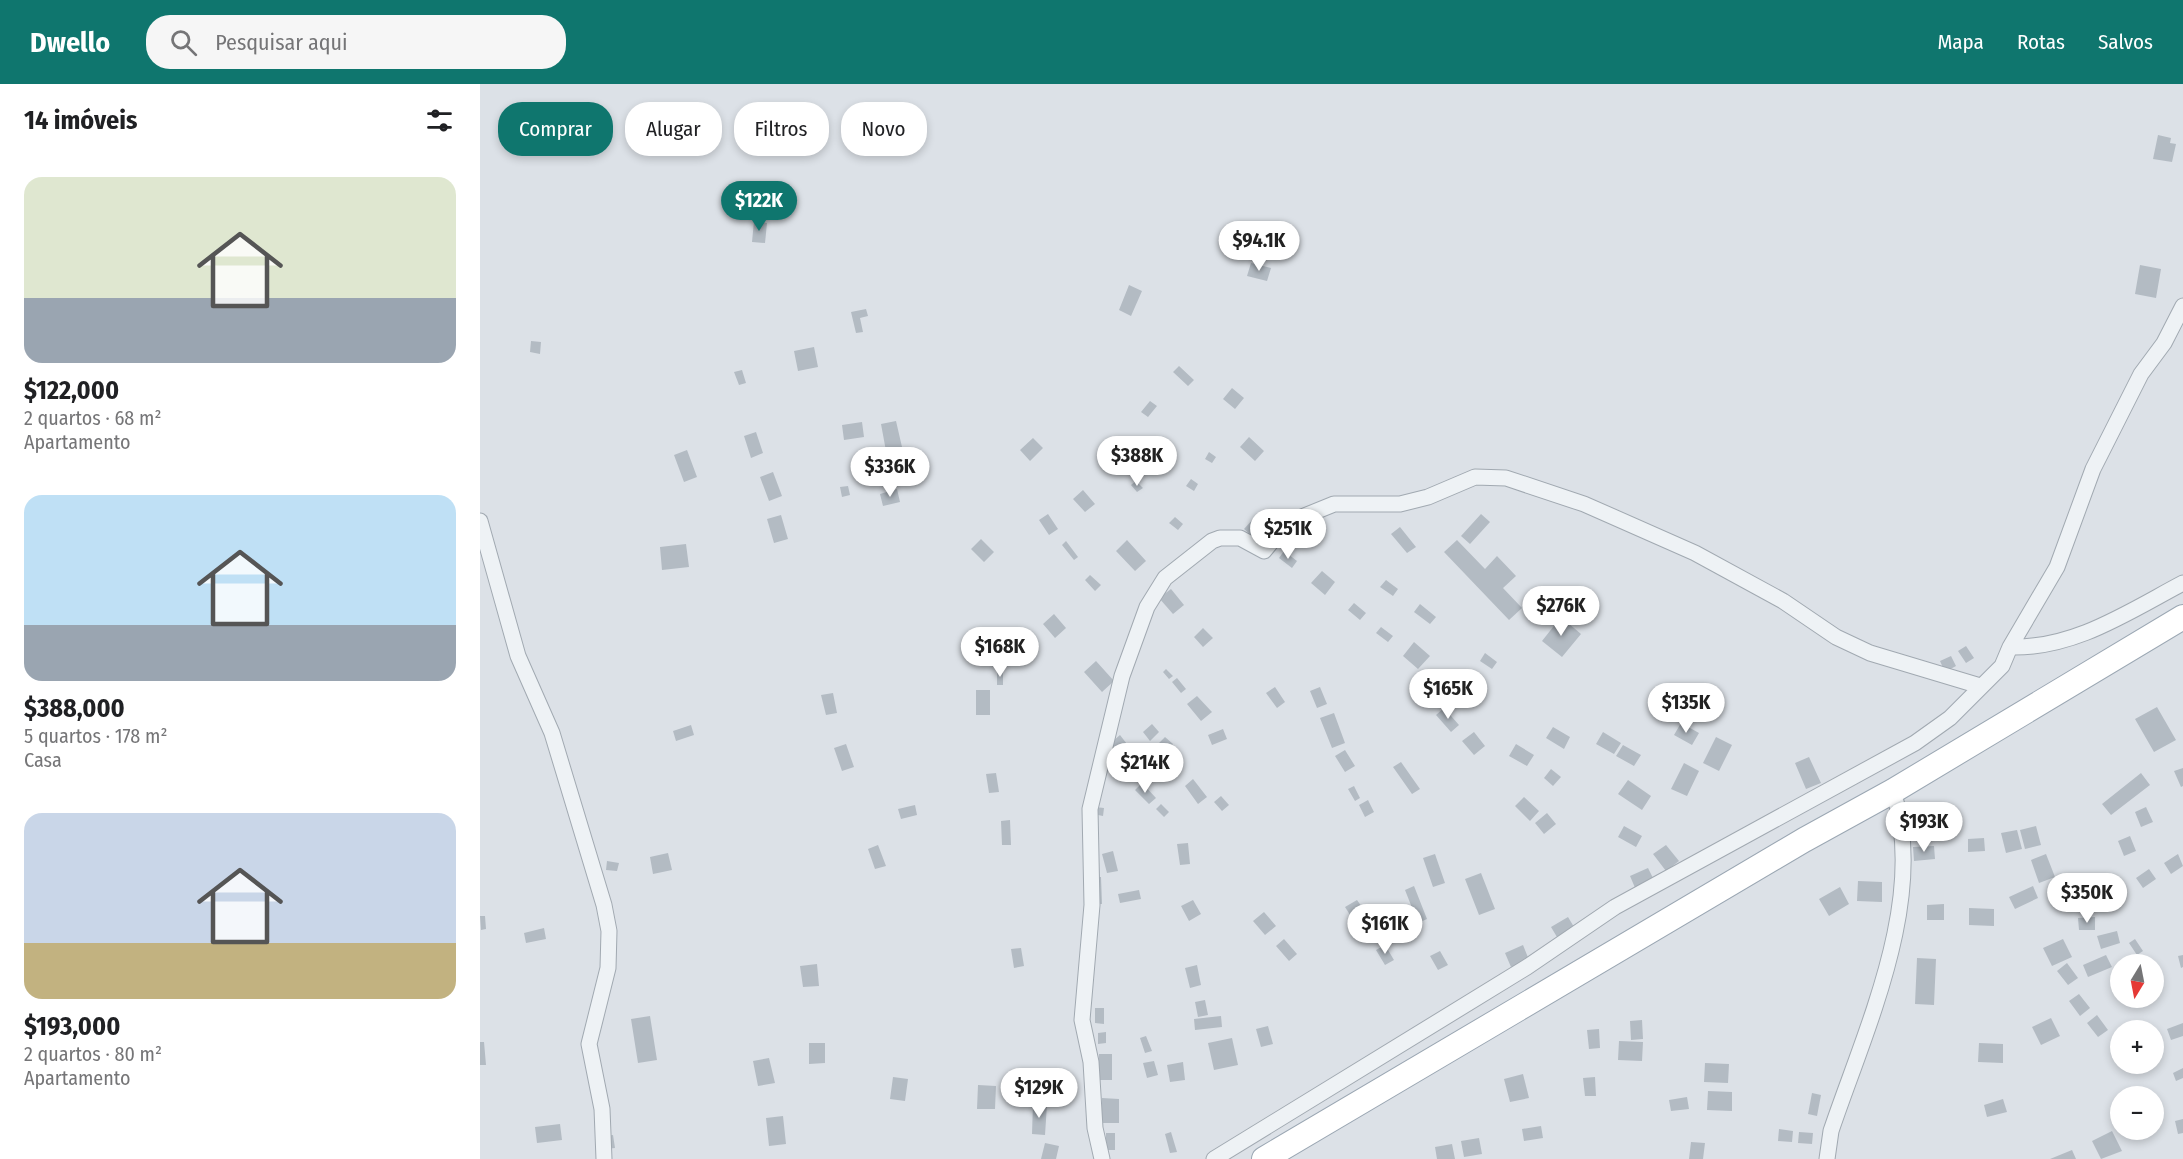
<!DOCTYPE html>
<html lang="pt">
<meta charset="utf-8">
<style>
body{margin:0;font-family:"Fira Sans Condensed",sans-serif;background:#f6f6f6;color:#202124;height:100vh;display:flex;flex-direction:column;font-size:22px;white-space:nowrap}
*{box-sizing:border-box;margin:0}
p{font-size:20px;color:#757577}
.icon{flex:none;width:33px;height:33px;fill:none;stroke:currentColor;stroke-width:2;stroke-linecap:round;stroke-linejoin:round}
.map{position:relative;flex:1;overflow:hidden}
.drawer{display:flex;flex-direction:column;background:#fff;width:480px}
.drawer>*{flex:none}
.top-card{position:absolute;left:18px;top:18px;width:570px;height:54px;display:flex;gap:12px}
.needle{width:39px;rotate:190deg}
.buttons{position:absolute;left:1630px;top:870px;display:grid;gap:12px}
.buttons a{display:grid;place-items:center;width:54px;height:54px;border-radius:50%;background:#fff;box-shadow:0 3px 9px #0003;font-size:30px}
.price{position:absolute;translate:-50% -51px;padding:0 14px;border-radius:21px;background:#fff;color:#222;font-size:20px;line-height:39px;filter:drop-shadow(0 2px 3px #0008)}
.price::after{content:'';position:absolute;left:50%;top:36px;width:18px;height:14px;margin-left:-9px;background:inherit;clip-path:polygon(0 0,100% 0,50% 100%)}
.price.current{background:#0f766e;color:#fff}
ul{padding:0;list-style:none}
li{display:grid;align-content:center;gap:12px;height:318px;padding:0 24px}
li span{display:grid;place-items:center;height:186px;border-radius:18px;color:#555}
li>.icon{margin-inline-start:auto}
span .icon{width:108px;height:108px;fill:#fffc;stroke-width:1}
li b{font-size:26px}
h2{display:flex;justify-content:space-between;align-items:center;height:72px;padding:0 24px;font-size:26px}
.tag{padding:0 21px;border-radius:24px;background:#fff;box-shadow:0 3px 9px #0003;font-size:21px;line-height:54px}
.tag.current{background:#0f766e;color:#fff}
header{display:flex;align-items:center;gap:36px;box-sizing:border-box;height:84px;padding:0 30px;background:#0f766e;color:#fff}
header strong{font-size:28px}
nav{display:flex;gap:33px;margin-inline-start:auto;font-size:21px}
.search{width:420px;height:54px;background:#f6f6f6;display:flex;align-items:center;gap:15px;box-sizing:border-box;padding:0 21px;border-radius:24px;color:#757577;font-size:22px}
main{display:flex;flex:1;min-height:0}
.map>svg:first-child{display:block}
.building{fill:#b3bbc3}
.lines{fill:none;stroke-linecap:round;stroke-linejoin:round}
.minor-casing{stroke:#a1a9b1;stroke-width:17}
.primary-casing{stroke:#9ba7b3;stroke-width:26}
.minor{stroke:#eef2f5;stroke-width:15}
.primary{stroke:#fff;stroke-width:24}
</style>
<header>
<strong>Dwello</strong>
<div class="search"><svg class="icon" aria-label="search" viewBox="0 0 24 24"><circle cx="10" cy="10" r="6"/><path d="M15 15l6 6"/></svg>Pesquisar aqui</div>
<nav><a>Mapa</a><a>Rotas</a><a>Salvos</a></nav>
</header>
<main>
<section class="drawer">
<h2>14 imóveis<svg class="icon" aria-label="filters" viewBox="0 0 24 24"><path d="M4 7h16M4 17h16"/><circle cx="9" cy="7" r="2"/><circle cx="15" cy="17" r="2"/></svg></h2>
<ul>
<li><span style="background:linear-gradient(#dfe7d0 65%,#9aa5b1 0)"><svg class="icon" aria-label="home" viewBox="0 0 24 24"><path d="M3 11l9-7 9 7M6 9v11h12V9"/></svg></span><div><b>$122,000</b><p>2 quartos · 68 m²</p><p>Apartamento</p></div></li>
<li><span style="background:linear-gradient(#bfe0f5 70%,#9aa5b1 0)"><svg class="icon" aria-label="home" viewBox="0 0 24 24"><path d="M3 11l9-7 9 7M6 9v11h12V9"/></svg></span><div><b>$388,000</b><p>5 quartos · 178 m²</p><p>Casa</p></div></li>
<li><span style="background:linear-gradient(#c9d6e8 70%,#c2b280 0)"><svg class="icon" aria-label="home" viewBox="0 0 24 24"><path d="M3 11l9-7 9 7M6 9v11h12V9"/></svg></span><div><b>$193,000</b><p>2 quartos · 80 m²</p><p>Apartamento</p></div></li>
</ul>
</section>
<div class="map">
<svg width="1703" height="1075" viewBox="0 0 1703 1075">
<rect width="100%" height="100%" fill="#dce1e7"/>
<path class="building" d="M 1678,51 L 1691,54 L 1690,59 L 1696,60 L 1692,78 L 1673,75 Z
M 274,137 L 287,139 L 285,159 L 272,158 Z
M 771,179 L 791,184 L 787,197 L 767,192 Z
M 1660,181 L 1681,185 L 1676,214 L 1655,210 Z
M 649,201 L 662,207 L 651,232 L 639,226 Z
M 386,225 L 388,232 L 380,234 L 383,248 L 376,249 L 371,228 Z
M 51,257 L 61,258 L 60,270 L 50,268 Z
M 334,263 L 338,283 L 318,287 L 314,267 Z
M 699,282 L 714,296 L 708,302 L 693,288 Z
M 262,286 L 266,299 L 259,301 L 254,288 Z
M 752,304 L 764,314 L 755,325 L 743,315 Z
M 670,317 L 677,322 L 668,333 L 661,328 Z
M 416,337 L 422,363 L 406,367 L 401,340 Z
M 382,338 L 384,353 L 364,356 L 362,341 Z
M 276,348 L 283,369 L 271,374 L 264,352 Z
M 769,353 L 784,367 L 775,377 L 760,363 Z
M 553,354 L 563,364 L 550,377 L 540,366 Z
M 668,361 L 681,372 L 676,378 L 663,367 Z
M 207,366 L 217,393 L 204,398 L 194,371 Z
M 729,368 L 736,373 L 732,379 L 725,375 Z
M 293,388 L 302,412 L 289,417 L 280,393 Z
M 711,395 L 718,400 L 714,407 L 706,402 Z
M 656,397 L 663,404 L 657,408 L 651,401 Z
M 368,402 L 370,411 L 362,413 L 360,403 Z
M 417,405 L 420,418 L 403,422 L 400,410 Z
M 603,406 L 615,420 L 605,428 L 593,415 Z
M 568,430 L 578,445 L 569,451 L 559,436 Z
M 1001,430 L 1010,438 L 990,460 L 981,452 Z
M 301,431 L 308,455 L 294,459 L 287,435 Z
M 695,433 L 703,440 L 698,446 L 689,439 Z
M 774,434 L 789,447 L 779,458 L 764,445 Z
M 920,443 L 936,463 L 927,469 L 911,450 Z
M 501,455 L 514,468 L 504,478 L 491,465 Z
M 647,456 L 666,477 L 655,487 L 636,467 Z
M 977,456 L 1005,485 L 1017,472 L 1036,492 L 1023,504 L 1042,524 L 1029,536 L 964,468 Z
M 586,457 L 598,473 L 594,476 L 582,461 Z
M 206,460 L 209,483 L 182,486 L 180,463 Z
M 804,467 L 817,477 L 812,484 L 799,474 Z
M 842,487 L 855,498 L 845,511 L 831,499 Z
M 610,491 L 621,501 L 615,507 L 605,496 Z
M 906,496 L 918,505 L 913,512 L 900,503 Z
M 691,505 L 704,521 L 693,530 L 679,514 Z
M 874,519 L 886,529 L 880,536 L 868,526 Z
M 940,520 L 956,533 L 950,540 L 934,528 Z
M 574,530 L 586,544 L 575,554 L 563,540 Z
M 1081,533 L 1101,550 L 1082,573 L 1062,557 Z
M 901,543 L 913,552 L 908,558 L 896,549 Z
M 723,544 L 733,554 L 723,563 L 714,553 Z
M 934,558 L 950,572 L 938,585 L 923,572 Z
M 1486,562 L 1494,574 L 1486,579 L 1478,567 Z
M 1005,569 L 1017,578 L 1012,585 L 1000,577 Z
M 1471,572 L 1476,582 L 1465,588 L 1460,577 Z
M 616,577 L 634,597 L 622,608 L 604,588 Z
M 686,585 L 693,592 L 689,595 L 683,588 Z
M 517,587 L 523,587 L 523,601 L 517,601 Z
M 697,594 L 706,605 L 701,609 L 692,598 Z
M 795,603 L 805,618 L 797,624 L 786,609 Z
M 840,603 L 847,620 L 837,624 L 830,607 Z
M 496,606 L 510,606 L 510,631 L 496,631 Z
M 353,609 L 357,629 L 346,631 L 341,611 Z
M 717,612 L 732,628 L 721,637 L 707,620 Z
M 1677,623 L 1696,656 L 1674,668 L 1655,635 Z
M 964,624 L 979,641 L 971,648 L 956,631 Z
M 854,629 L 865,659 L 852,664 L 840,634 Z
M 1201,639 L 1219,649 L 1212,661 L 1194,651 Z
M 672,640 L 679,648 L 670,657 L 663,648 Z
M 211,641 L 214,651 L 196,657 L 193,647 Z
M 1073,643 L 1090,653 L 1084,665 L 1066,654 Z
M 743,645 L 747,655 L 732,661 L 728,651 Z
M 994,648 L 1005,662 L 994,671 L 982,657 Z
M 1123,648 L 1141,659 L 1134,670 L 1116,660 Z
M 640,651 L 660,677 L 647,687 L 627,662 Z
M 685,653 L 693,660 L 686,668 L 678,660 Z
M 1236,653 L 1252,661 L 1239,687 L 1223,679 Z
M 366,660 L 374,683 L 362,687 L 354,664 Z
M 1036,660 L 1054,671 L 1047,682 L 1029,672 Z
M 1143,661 L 1161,671 L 1154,682 L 1136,672 Z
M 865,666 L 875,682 L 865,688 L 855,672 Z
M 1329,673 L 1341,699 L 1326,705 L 1315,679 Z
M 921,678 L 940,705 L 932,710 L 913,683 Z
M 1204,679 L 1219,687 L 1207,712 L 1191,705 Z
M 1703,684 L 1703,702 L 1701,703 L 1694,687 Z
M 1071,685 L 1081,693 L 1073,702 L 1064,694 Z
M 516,689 L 519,708 L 509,709 L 506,690 Z
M 1661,689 L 1670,701 L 1631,731 L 1622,720 Z
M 713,695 L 727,713 L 718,720 L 705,702 Z
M 1148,696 L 1171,712 L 1162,726 L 1138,710 Z
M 662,699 L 676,714 L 669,720 L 655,706 Z
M 874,702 L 880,714 L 875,717 L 868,705 Z
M 741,712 L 749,721 L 742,727 L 734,718 Z
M 1044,713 L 1059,727 L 1050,737 L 1035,722 Z
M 888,716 L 894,728 L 885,733 L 879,721 Z
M 681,720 L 689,728 L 684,733 L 676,725 Z
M 435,721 L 437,731 L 421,735 L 418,725 Z
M 615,723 L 624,724 L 623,732 L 618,731 L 617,739 Z
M 1666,723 L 1673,738 L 1661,743 L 1655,728 Z
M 1067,729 L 1076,740 L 1064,750 L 1055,739 Z
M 530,736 L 531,761 L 522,761 L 521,737 Z
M 1144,742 L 1162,752 L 1156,763 L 1138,753 Z
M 1556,742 L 1561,761 L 1545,765 L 1540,746 Z
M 1537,746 L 1542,765 L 1526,769 L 1521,749 Z
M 1650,752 L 1656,767 L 1644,772 L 1638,757 Z
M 1504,754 L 1505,767 L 1488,768 L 1488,755 Z
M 708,759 L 710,780 L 700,781 L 697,760 Z
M 398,761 L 406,782 L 395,785 L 388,765 Z
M 1186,761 L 1199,777 L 1186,787 L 1173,770 Z
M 1454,762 L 1455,775 L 1434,777 L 1433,763 Z
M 633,767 L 638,787 L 627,789 L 622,770 Z
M 188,769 L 192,786 L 173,790 L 170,773 Z
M 955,770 L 965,799 L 953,803 L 943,774 Z
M 1566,770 L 1575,793 L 1559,799 L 1551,776 Z
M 1698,770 L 1703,782 L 1691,790 L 1684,779 Z
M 127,777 L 139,779 L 137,787 L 126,786 Z
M 1168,784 L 1175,798 L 1156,806 L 1150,792 Z
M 1669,785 L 1676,795 L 1663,804 L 1656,794 Z
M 1001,789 L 1015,825 L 999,831 L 985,795 Z
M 616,793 L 621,793 L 622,820 L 616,820 Z
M 1634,794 L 1640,809 L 1628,814 L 1622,799 Z
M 1378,797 L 1402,798 L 1402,818 L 1377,817 Z
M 934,802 L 947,835 L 938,839 L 925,806 Z
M 1553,802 L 1558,814 L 1535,825 L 1529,813 Z
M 1360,803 L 1369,820 L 1349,832 L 1339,815 Z
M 659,806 L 661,815 L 640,819 L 638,810 Z
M 713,816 L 721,830 L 709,837 L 701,822 Z
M 877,816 L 886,829 L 874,837 L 865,823 Z
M 1464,820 L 1464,836 L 1447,836 L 1447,821 Z
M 1489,824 L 1514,825 L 1514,842 L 1489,841 Z
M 784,828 L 796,842 L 785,851 L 773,837 Z
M 0,832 L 5,832 L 6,845 L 1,846 Z
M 1088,833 L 1094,843 L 1077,853 L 1071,843 Z
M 1615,833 L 1615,846 L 1599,846 L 1598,834 Z
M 64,844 L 66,855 L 46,859 L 44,849 Z
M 1637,847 L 1640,859 L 1621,865 L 1617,852 Z
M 804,855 L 817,870 L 809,877 L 796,862 Z
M 1583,855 L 1592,873 L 1572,882 L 1563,864 Z
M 1655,855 L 1663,867 L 1657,871 L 1649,859 Z
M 905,861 L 914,876 L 905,881 L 896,866 Z
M 1043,861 L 1049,876 L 1031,883 L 1025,869 Z
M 541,864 L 544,882 L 534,884 L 531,865 Z
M 960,867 L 968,881 L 958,886 L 950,872 Z
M 1626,871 L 1632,883 L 1608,893 L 1603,881 Z
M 1703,871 L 1703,883 L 1701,884 L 1698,872 Z
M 1437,874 L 1456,875 L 1454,921 L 1435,920 Z
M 1587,879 L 1598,894 L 1588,901 L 1577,887 Z
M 337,880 L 339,902 L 323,903 L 320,882 Z
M 717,881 L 721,901 L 710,904 L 705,884 Z
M 1599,910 L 1610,924 L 1600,932 L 1589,917 Z
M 725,916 L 728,931 L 718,933 L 715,918 Z
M 615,924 L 624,924 L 624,940 L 615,939 Z
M 1617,931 L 1628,946 L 1618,953 L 1607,939 Z
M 170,932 L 177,976 L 158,979 L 151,935 Z
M 741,932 L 742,943 L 715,946 L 714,935 Z
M 1571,934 L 1580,952 L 1561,961 L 1552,943 Z
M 1162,936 L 1163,955 L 1151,956 L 1150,937 Z
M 1703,939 L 1703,952 L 1691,956 L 1687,945 Z
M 788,942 L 793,960 L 781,963 L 776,945 Z
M 1119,945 L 1120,964 L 1109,965 L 1107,946 Z
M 626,948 L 626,959 L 618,960 L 618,949 Z
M 666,952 L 672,967 L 665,969 L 660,954 Z
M 752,954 L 758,981 L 734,986 L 728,959 Z
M 1139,957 L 1163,958 L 1162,977 L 1138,976 Z
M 0,958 L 4,958 L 6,981 L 0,981 Z
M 329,959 L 345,959 L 345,979 L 329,980 Z
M 1499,959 L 1523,960 L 1523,979 L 1498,978 Z
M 619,970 L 632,970 L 632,996 L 618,996 Z
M 289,974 L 295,999 L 278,1002 L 273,977 Z
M 674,977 L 678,991 L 667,994 L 663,979 Z
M 703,978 L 705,996 L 690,998 L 687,981 Z
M 1225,979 L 1249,980 L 1248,999 L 1224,998 Z
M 1647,980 L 1664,980 L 1650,986 Z
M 1703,984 L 1703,994 L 1696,997 L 1693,989 Z
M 1043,990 L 1049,1014 L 1030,1018 L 1024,995 Z
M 413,993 L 428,995 L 425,1017 L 410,1015 Z
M 1115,993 L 1116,1012 L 1105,1012 L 1103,994 Z
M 498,1001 L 516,1002 L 515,1025 L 497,1025 Z
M 1228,1007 L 1252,1008 L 1252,1027 L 1227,1026 Z
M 1332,1009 L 1341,1011 L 1337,1032 L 1328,1030 Z
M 1207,1013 L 1209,1025 L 1191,1027 L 1189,1016 Z
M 622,1014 L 639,1015 L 639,1039 L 622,1039 Z
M 1523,1015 L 1527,1028 L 1507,1033 L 1504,1021 Z
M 553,1019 L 567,1020 L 565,1051 L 552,1050 Z
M 303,1032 L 306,1060 L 289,1062 L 286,1034 Z
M 1703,1035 L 1703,1049 L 1698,1050 L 1695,1037 Z
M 80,1040 L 82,1056 L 57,1059 L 55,1043 Z
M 1061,1042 L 1063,1054 L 1044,1057 L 1042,1045 Z
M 1299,1045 L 1313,1047 L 1312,1058 L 1298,1057 Z
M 1632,1047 L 1642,1067 L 1621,1075 L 1612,1057 Z
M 691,1048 L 697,1068 L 690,1069 L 685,1050 Z
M 1319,1048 L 1333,1049 L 1332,1060 L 1318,1059 Z
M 626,1049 L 635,1049 L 635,1066 L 626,1066 Z
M 133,1051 L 135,1064 L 125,1065 L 124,1052 Z
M 999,1054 L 1002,1070 L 984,1073 L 981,1057 Z
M 1211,1058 L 1225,1059 L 1223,1075 L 1209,1075 Z
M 565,1059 L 579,1062 L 576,1075 L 561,1075 Z
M 972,1060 L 975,1075 L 957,1075 L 955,1063 Z
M 1592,1066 L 1596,1075 L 1570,1075 Z"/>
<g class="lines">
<g class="minor-casing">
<path id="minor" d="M 0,437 L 38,572 L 72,649 L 124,821 L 129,847 L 128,884 L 109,960 L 122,1025 L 124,1075
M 1530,563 C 1594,565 1648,528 1703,499
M 622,1075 L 615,1044 L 611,978 L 602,936 L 612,821 L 610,725 L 642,592 L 667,523 L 685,494 L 732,457 L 740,454 L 760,454 L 784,467 L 807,439 L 854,420 L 920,420 L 948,413 L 995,393 L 1026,394 L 1104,420 L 1215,469 L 1303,517 L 1356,553 L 1390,569 L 1500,602
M 734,1075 L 1047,883 L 1135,823 L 1435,659 L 1470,634 L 1522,582 L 1530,563 L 1577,483 L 1613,385 L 1661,290 L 1684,259 L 1703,222
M 1347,1075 L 1351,1047 C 1385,946 1448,814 1413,707"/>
</g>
<g class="primary-casing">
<path id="primary" d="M 784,1075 L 1324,756 L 1413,707 L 1703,533"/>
</g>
<use href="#minor" class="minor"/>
<use href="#primary" class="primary"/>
</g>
</svg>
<div class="buttons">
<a><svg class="needle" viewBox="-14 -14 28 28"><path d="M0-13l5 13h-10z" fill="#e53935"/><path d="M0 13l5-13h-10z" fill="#757577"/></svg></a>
<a>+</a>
<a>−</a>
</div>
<b class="price current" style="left:279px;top:148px">$122K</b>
<b class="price" style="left:779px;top:188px">$94.1K</b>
<b class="price" style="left:657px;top:403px">$388K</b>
<b class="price" style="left:410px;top:414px">$336K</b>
<b class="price" style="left:808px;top:476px">$251K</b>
<b class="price" style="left:1081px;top:553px">$276K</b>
<b class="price" style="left:520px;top:594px">$168K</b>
<b class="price" style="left:968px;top:636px">$165K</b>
<b class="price" style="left:1206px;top:650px">$135K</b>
<b class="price" style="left:665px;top:710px">$214K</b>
<b class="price" style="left:1444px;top:769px">$193K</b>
<b class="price" style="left:1607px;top:840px">$350K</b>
<b class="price" style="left:905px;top:871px">$161K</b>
<b class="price" style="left:559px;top:1035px">$129K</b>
<div class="top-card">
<a class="tag current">Comprar</a>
<a class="tag">Alugar</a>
<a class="tag">Filtros</a>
<a class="tag">Novo</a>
</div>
</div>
</main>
